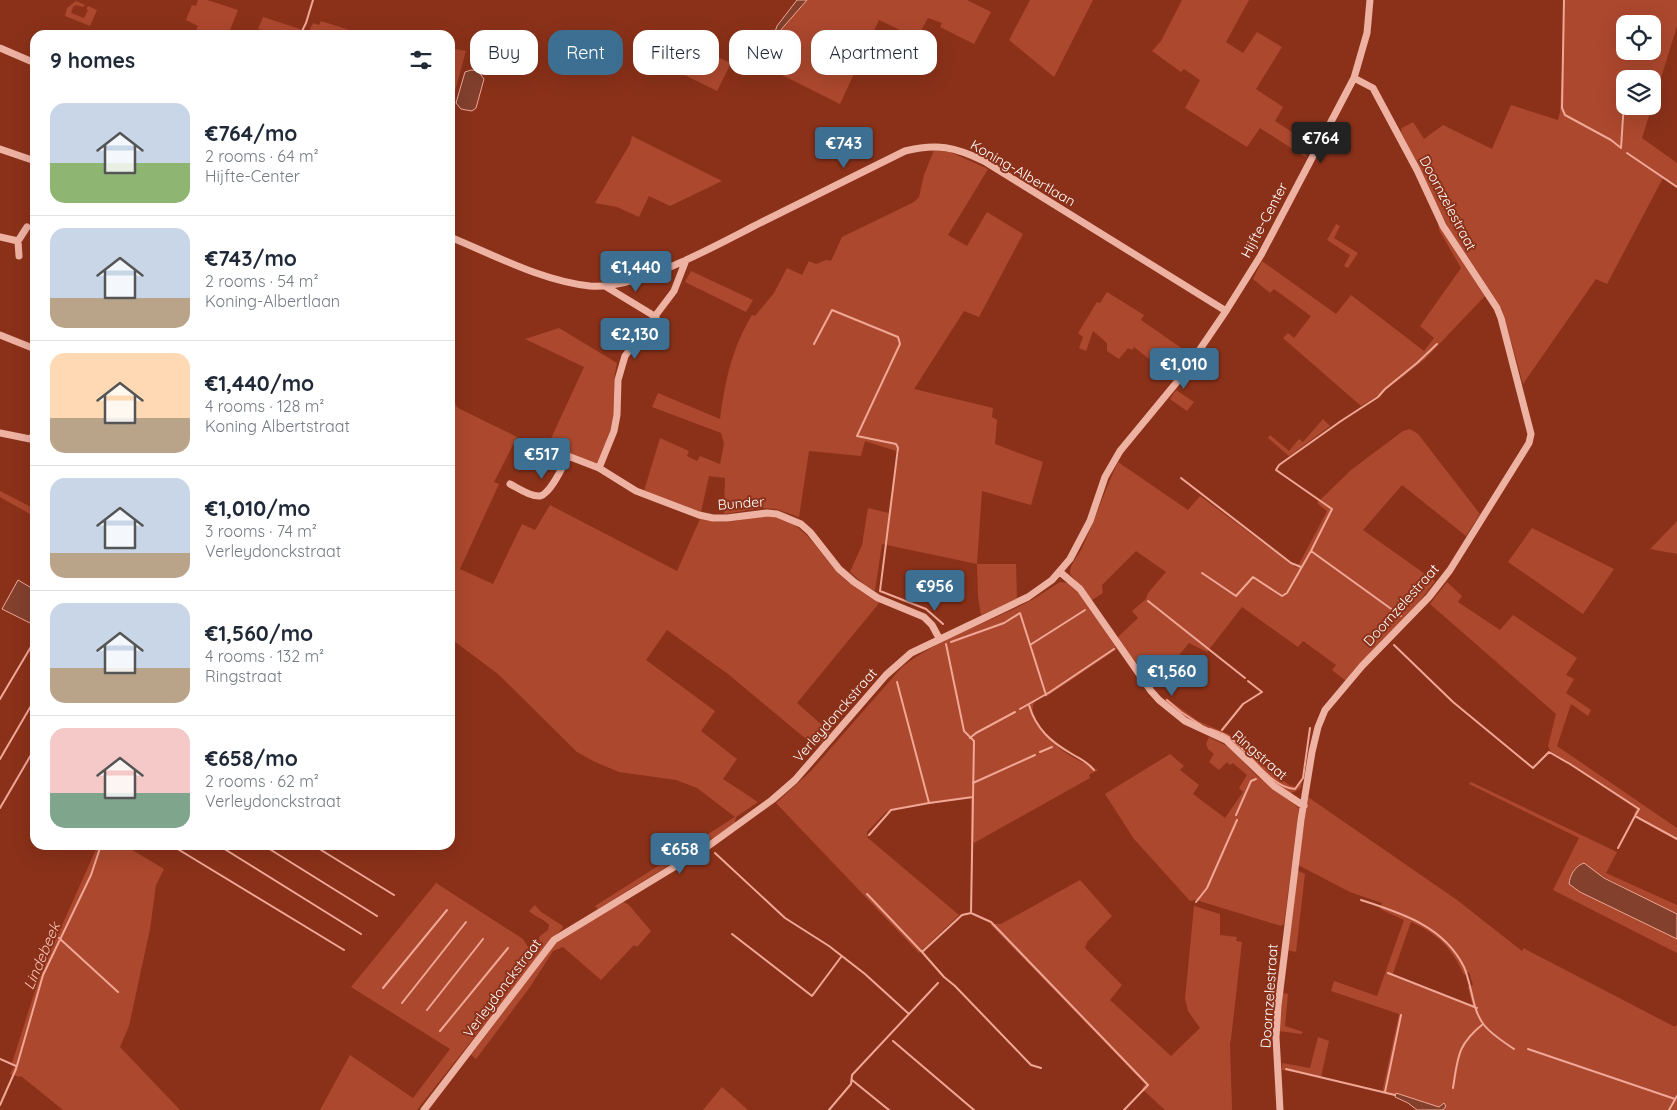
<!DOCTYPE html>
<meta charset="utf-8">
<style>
body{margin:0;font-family:Quicksand,sans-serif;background:#f2f2f3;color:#1f2937;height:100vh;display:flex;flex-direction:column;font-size:19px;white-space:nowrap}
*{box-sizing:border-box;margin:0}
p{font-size:16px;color:#747a83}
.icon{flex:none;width:28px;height:28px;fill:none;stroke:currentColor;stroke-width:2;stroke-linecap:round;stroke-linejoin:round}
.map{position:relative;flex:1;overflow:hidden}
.sheet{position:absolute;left:30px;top:30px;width:425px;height:820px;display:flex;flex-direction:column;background:#fff;border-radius:15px;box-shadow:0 5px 20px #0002}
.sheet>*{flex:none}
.banner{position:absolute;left:470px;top:30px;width:475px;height:45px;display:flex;gap:10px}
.tools{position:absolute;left:1616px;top:15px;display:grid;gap:10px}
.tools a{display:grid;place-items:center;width:45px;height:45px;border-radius:10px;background:#fff;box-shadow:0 5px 20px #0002;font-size:25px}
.price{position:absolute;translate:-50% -42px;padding:0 11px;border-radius:5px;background:#3c6f91;color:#fff;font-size:16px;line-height:32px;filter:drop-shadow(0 1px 2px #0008)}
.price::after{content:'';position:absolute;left:50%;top:30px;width:15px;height:11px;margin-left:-8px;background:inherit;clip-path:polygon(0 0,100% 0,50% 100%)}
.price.on{background:#222;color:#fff}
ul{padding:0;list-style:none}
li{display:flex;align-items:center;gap:15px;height:125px;padding:0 20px}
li+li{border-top:1px solid #e0e1e3}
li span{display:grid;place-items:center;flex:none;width:140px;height:100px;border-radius:15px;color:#555}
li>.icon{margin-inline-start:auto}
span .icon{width:60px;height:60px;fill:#fffc;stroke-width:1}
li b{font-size:21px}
h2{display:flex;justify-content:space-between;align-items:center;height:60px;padding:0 20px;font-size:21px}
.chip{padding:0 18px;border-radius:15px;background:#fff;box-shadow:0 5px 20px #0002;font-size:18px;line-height:45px}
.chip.on{background:#3c6f91;color:#fff}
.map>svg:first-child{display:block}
.green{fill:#ac482e;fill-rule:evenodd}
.water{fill:#82402d;stroke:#f0a796}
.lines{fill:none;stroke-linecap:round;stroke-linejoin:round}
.stream{stroke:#f0a796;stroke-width:2}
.minor{stroke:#eeb2a3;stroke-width:7}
.labels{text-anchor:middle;stroke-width:4;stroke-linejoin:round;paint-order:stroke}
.street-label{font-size:14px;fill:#fff;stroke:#8b3119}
.water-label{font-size:15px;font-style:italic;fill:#f5bdaf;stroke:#8b3119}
</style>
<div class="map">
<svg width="1677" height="1110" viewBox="0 0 1677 1110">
<rect width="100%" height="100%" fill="#8b3119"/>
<path class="green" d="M 198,0 L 207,0 L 238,10 L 228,35 L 194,35 L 198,26 L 186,20 L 192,5 L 196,6 Z
M 797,0 L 967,0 L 991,12 L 974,44 L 940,27 L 942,23 L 928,18 L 917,38 L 879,20 L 840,104 L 758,63 Z
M 1030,0 L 1093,0 L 1054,77 L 1009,40 Z
M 1182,0 L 1249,0 L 1226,42 L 1243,53 L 1257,32 L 1282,47 L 1256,89 L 1283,107 L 1275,121 L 1312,145 L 1305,157 L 1260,128 L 1247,147 L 1185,108 L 1200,80 L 1184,69 L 1181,72 L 1152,51 L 1161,41 Z
M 1565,0 L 1677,0 L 1677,26 L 1653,104 L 1652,79 L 1625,79 L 1625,106 L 1652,106 L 1642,138 L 1677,163 L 1677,188 L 1663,178 L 1607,284 L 1596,279 L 1523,384 L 1502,309 L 1450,231 L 1401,132 L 1402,128 L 1413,122 L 1424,139 L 1443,125 L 1492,149 L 1511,105 L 1558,120 L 1560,112 ZM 1625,24 L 1652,24 L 1652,51 L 1625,51 Z
M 76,1 L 85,5 L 83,7 L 76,5 L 73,7 L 71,13 L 84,18 L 88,10 L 86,9 L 88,6 L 97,10 L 90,26 L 65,16 L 67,8 Z
M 263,17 L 300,29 L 297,35 L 286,35 L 258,29 Z
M 321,21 L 365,35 L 307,35 L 313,23 L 319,25 Z
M 688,44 L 731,63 L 717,91 L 672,69 Z
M 450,48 L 466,51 L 451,105 L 450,105 Z
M 632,136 L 722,181 L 670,206 L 649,196 L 639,217 L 617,207 L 595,203 L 630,144 Z
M 934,150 L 950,152 L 988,169 L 948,235 L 967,246 L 987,212 L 1023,234 L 979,317 L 964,311 L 914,389 L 993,408 L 992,417 L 997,420 L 995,444 L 1043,462 L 1031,505 L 982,491 L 977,564 L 1016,564 L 1017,599 L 981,615 L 978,597 L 977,564 L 882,544 L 875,591 L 865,585 L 850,572 L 862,545 L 868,508 L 889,513 L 899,452 L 865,441 L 861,456 L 809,451 L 799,517 L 776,509 L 763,508 L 724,514 L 725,478 L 709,476 L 701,512 L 644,491 L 660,438 L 689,451 L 687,456 L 697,461 L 700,456 L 720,464 L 724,444 L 721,433 L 652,407 L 658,393 L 720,419 C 725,381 732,348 752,315 L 755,316 L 774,293 L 787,268 L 802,275 L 809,261 L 816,264 L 826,260 L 831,261 L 842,237 L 914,202 L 919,197 L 924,175 Z
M 1438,222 L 1485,296 L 1425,359 L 1382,393 L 1361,406 L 1283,338 L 1288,333 L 1294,338 L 1311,316 L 1274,289 L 1270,293 L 1253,279 L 1262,261 L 1336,314 L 1351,295 L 1424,351 L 1434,338 L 1420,326 L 1461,268 L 1439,230 Z
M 1336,224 L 1340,226 L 1334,238 L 1358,253 L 1348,268 L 1344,266 L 1350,255 L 1327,240 Z
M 691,271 L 753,300 L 746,312 L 685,282 Z
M 1107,292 L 1144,315 L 1141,320 L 1190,354 L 1173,378 L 1134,347 L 1132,350 L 1128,348 L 1119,359 L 1107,351 L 1107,343 L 1093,331 L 1086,351 L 1079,348 L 1083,337 L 1078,333 L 1097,302 L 1100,303 Z
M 559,328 L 617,363 L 614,379 L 614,420 L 598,464 L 548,445 L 584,367 L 525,339 Z
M 1176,390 L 1194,402 L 1187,411 L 1170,399 Z
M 450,397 L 458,408 L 517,437 L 494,482 L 499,484 L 460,569 L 493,584 L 522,524 L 535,530 L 550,505 L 677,571 L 700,519 C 708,521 716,522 723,522 C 741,522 760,513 777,517 C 808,526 820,555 841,576 C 853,587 866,595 880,602 L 797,703 L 830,732 C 825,738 821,747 812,744 L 728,674 L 667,630 L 646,660 L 715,711 L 701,731 L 737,759 L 723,779 L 758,802 L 736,817 L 734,825 L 598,909 L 595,906 L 735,817 L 697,788 L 676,780 L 619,772 L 595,762 L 577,752 L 498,674 L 450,638 Z
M 1323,419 L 1330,426 L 1289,456 L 1268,438 L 1270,435 L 1289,451 L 1299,439 L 1303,442 Z
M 1410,429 L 1418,434 L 1480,514 L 1466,536 L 1402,485 L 1363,530 L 1435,581 L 1406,620 L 1346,681 L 1332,670 L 1336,665 L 1303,641 L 1298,647 L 1242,607 L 1207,652 L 1189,643 L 1152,688 L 1117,638 L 1138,618 L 1132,611 L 1146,599 L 1148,593 L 1166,572 L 1136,551 L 1102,585 L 1103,593 L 1092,600 L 1070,574 C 1069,565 1077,558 1081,550 C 1095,521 1104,491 1118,462 L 1188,510 L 1200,496 L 1297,568 L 1327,511 L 1317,503 L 1351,470 L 1403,431 Z
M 0,491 L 35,509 L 35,517 L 0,497 Z
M 1677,521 L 1677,554 L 1650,549 L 1654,545 Z
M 1532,528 L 1614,569 L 1583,614 L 1508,562 Z
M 1060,582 L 1068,583 L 1079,592 L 1117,649 L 1046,697 L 1044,695 C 1040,698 1034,701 1033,706 C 1029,718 1054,744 1063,751 C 1073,758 1086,764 1098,770 L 1089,775 L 1090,778 L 974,843 L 971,839 L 971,798 L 901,808 L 886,812 L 867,832 L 868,838 L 959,915 L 919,953 L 776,803 L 810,772 L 902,667 C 937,640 981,625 1020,606 C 1035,599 1047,590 1060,582 Z
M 1447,582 L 1462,596 L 1458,602 L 1500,630 L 1513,615 L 1577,658 L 1566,675 L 1574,679 L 1566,693 L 1591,710 L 1588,716 L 1571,704 L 1557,746 L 1677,828 L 1677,838 L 1634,814 L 1636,809 L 1551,752 L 1548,746 L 1556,714 L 1430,604 Z
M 1166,698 L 1198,721 L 1228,734 L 1256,754 L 1260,763 L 1289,785 L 1295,787 L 1302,780 L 1301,787 L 1296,791 L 1291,793 L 1279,788 L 1238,748 L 1194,724 L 1164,702 Z
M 1209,737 L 1229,747 L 1255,774 L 1299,808 L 1284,924 L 1281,926 L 1196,900 L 1190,901 L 1134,839 L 1105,794 L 1170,754 L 1184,766 L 1180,770 L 1199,785 L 1193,794 L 1225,818 L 1243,792 L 1239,788 L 1247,775 L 1233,763 L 1230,765 L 1227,762 L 1219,770 L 1209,762 L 1214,754 L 1208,749 L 1206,744 Z
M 1471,782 L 1617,852 L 1606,873 L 1677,905 L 1677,914 L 1598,874 L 1577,866 L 1570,879 L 1569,884 L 1580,892 L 1677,939 L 1677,953 L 1553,890 L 1579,838 L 1469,784 Z
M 1308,797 L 1457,900 L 1522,951 L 1524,948 L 1527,950 L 1675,1027 L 1677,1024 L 1677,1110 L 1420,1110 L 1407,1099 L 1382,1093 L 1399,1014 L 1331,991 L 1334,981 L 1377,996 L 1404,920 L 1380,909 L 1382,903 L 1350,892 L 1298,865 ZM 1411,922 C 1438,934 1452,948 1464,975 L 1469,972 L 1473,985 L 1468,987 L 1473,1007 L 1392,976 Z
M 98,845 L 124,845 L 164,869 L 156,885 L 150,929 L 129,1026 L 120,1047 L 180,1110 L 63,1110 L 21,1076 L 20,1077 L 10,1074 L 15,1065 L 12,1063 L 41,972 Z
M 1297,870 L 1305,874 L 1296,952 L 1287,950 Z
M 1080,880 L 1112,916 L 1087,942 L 1085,948 L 1122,985 L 1110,1000 L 1171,1056 L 1200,1028 L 1188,1011 L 1185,999 L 1194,906 L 1220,914 L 1220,935 L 1237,937 L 1236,941 L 1242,942 L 1231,1039 L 1230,1043 L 1232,1110 L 1165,1110 L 1142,1089 L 1145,1084 L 990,924 L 1001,924 Z
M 436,883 L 523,939 L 532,954 L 540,942 L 539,937 L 548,930 L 549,925 C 543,918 535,917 529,911 L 535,905 L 541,912 L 563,926 L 562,929 L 550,941 L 417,1110 L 320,1110 L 350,1055 L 413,1098 L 450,1049 L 351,987 Z
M 623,902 L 628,904 L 651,931 L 637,947 L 634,945 L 601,980 L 563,947 L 553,951 L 530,987 L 476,1059 L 471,1055 L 555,943 Z
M 1283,993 L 1288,994 L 1285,1026 L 1303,1032 L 1301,1034 L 1279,1031 Z
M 1318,1037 L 1329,1041 L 1321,1077 L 1282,1070 L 1282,1063 L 1310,1068 Z
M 722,1087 L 748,1110 L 703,1110 Z"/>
<path class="water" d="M 797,0 L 807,0 L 772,40 L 777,26 Z
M 471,70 L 478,71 L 484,79 L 476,108 L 472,111 L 461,109 L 456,103 L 465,72 Z
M 18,580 L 35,590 L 35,615 L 30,623 L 2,609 Z
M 1584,863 L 1604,878 L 1677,914 L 1677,939 L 1580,892 L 1569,884 C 1570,875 1575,866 1584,863 Z
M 1396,1093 L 1439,1107 L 1444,1103 L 1446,1106 L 1443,1110 L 1417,1110 L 1408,1103 L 1395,1097 Z"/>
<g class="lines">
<path class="stream" d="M 1564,0 L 1562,108 L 1565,115 L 1611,140 L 1621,148
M 300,35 L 306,23 L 313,0
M 1626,79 L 1626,73
M 1621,148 L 1625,87
M 1627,153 L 1677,187
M 814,344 L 832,310 L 898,337 L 900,344 L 857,436 L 896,444 L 898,448 L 880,591 L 926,609 L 943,624
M 1181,478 L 1291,563 L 1301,567
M 1202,573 L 1236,596 L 1253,577 L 1282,596 L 1287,593 L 1311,551
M 1148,601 L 1245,678
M 1401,616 L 1311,551 L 1332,509 L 1276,470 L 1279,465 L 1341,421 L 1378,397 L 1385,389 L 1417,363 L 1437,344
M 951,642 L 1004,623 L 1020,613 L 1046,695
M 946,644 L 964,731 L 974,741 L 971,913 L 991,922 L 1148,1085 L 1124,1110
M 1030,645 L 1085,610
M 1394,645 L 1453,702 L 1533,768 L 1549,752 L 1570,764 L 1639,809 L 1635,816
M 897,682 L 929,803 L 973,797
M 0,699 L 35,640
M 1167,700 L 1181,712 L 1201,725
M 1029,705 C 1036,729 1051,742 1072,754 C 1080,759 1088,762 1094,770
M 1020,709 L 1050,692 L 1114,649
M 1210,729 C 1219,732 1226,734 1234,741 C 1250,754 1273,789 1295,789 L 1303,778 L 1310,728
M 1222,730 L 1243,704 L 1262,692 L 1248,681
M 970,738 L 976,733 L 1015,712
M 1040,752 L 1052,747
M 0,759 L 35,699
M 973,783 L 1035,755
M 0,808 L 35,748
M 1236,815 L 1251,781 L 1256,779
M 869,835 L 891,810 L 929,803
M 171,845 L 344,950
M 218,845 L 361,934
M 263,845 L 377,916
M 313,845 L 394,895
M 1618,848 L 1635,816 L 1677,839
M 715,853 L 785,918 L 829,946 L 865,974 L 909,1014
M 867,894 L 922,952
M 1361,900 C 1401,913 1444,926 1464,967 C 1472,985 1472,1010 1484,1025 C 1492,1035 1504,1042 1514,1049
M 1196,902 L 1207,888 L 1237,820
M 971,913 L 962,915 L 922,952 L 944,977 L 955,986 L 1031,1065 L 1041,1068
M 732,934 L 812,996 L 841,957
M 59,938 L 118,992
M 1388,973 L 1477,1008
M 383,988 L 447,910
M 402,1003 L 466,922
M 427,1010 L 483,939
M 440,1031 L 508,948
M 893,1041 L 974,1110
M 1528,1049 L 1675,1099
M 0,1059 L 16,1066
M 1286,1069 L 1395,1095
M 852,1080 L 889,1110
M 1453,1088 C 1458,1057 1457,1045 1483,1024
M 1385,1092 L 1401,1015
M 0,1105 L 16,1069 L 43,975 L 91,875 L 101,845
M 829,1110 L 851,1084 L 852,1075 L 938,983
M 1669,1110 L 1677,1096"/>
<path class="minor" d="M 0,48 L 35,63
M 0,149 L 35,161
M 0,237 L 18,241
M 450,237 C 494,255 542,281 590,286 C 639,290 718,244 762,222 C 810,198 858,174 905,151 C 937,143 955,147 984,161 L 1226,311
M 19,256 L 18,241 L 27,227
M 605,286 L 656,317
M 0,335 L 35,349
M 0,433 L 30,439 L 35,434
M 599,468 L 614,431 L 617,415 L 618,380 L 625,356 L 674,291 L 686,260
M 510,484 C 518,488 531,497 540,496 C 551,493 563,466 568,456 L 599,468 L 636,491 L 699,515 L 713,518 L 727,518 L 767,513 L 777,514 L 801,524 L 810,532 L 839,569 L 854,582 L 878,598 L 924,617 L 932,625 L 939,638
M 1060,572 L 1080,589 L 1151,691 L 1159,700 L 1185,721 L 1226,740 L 1274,786 L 1304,806
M 424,1110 L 554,940 L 707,847 L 772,800 L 795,780 L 886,675 L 911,653 L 1028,597 L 1052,580 L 1070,559 L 1090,521 L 1105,477 L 1120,451 L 1181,377 L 1226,311 L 1261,255 L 1354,78 L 1367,33 L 1370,0
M 1280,1110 L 1276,1037 L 1278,1006 L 1301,820 L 1312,752 L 1318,727 L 1325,710 L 1362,666 L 1429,597 L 1450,570 L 1529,443 L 1531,434 L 1501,318 L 1497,308 L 1443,226 L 1417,170 L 1373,88 L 1354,78"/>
</g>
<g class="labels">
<g class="street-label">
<text transform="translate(1023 173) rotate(30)" y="5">Koning-Albertlaan</text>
<text transform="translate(1448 203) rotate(62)" y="5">Doornzelestraat</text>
<text transform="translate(1264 220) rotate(-62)" y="5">Hijfte-Center</text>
<text transform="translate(741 503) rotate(-4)" y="5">Bunder</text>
<text transform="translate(1401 605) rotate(-48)" y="5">Doornzelestraat</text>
<text transform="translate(835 715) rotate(-49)" y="5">Verleydonckstraat</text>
<text transform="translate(1260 755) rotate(41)" y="5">Ringstraat</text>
<text transform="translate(502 988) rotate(-53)" y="5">Verleydonckstraat</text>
<text transform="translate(1269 996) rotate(-86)" y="5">Doornzelestraat</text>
</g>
<g class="water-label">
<text transform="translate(42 956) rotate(-67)" y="5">Lindebeek</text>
</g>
</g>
</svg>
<div class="tools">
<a><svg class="icon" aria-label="locate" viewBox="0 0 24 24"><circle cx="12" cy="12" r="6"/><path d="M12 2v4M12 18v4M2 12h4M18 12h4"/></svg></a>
<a><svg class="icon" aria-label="layers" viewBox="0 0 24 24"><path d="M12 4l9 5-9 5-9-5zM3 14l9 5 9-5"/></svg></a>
</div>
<b class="price on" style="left:1321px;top:164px">€764</b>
<b class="price" style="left:844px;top:169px">€743</b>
<b class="price" style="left:636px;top:293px">€1,440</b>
<b class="price" style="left:635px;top:360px">€2,130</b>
<b class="price" style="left:1184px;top:390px">€1,010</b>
<b class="price" style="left:542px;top:480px">€517</b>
<b class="price" style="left:935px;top:612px">€956</b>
<b class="price" style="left:1172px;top:697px">€1,560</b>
<b class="price" style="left:680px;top:875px">€658</b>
<div class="banner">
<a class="chip">Buy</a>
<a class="chip on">Rent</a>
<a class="chip">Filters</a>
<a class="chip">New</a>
<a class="chip">Apartment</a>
</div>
<section class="sheet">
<h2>9 homes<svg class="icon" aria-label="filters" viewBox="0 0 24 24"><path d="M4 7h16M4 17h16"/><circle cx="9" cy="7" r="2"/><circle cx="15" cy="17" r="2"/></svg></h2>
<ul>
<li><span style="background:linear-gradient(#c9d6e8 60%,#8fb573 0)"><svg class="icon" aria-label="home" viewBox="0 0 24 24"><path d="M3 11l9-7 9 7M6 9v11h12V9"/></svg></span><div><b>€764/mo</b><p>2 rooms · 64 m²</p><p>Hijfte-Center</p></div></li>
<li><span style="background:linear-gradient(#c9d6e8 70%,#b9a48a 0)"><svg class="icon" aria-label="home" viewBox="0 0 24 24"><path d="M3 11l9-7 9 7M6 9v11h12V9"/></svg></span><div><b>€743/mo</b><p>2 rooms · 54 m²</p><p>Koning-Albertlaan</p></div></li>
<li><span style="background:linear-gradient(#ffd9b3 65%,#b9a48a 0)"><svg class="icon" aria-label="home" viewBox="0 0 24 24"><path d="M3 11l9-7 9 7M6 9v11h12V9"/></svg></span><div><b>€1,440/mo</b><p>4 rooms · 128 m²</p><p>Koning Albertstraat</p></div></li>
<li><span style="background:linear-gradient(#c9d6e8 75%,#b9a48a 0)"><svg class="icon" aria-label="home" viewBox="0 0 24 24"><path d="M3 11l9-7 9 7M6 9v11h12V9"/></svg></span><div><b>€1,010/mo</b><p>3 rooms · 74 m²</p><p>Verleydonckstraat</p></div></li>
<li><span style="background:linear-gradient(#c9d6e8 65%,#b9a48a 0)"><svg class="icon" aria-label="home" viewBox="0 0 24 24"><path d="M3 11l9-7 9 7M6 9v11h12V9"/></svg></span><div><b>€1,560/mo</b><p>4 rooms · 132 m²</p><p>Ringstraat</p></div></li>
<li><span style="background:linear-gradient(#f6c9c9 65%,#7fa58c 0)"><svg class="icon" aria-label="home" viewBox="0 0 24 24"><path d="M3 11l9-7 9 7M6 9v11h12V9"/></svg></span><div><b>€658/mo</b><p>2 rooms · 62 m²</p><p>Verleydonckstraat</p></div></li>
</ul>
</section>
</div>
